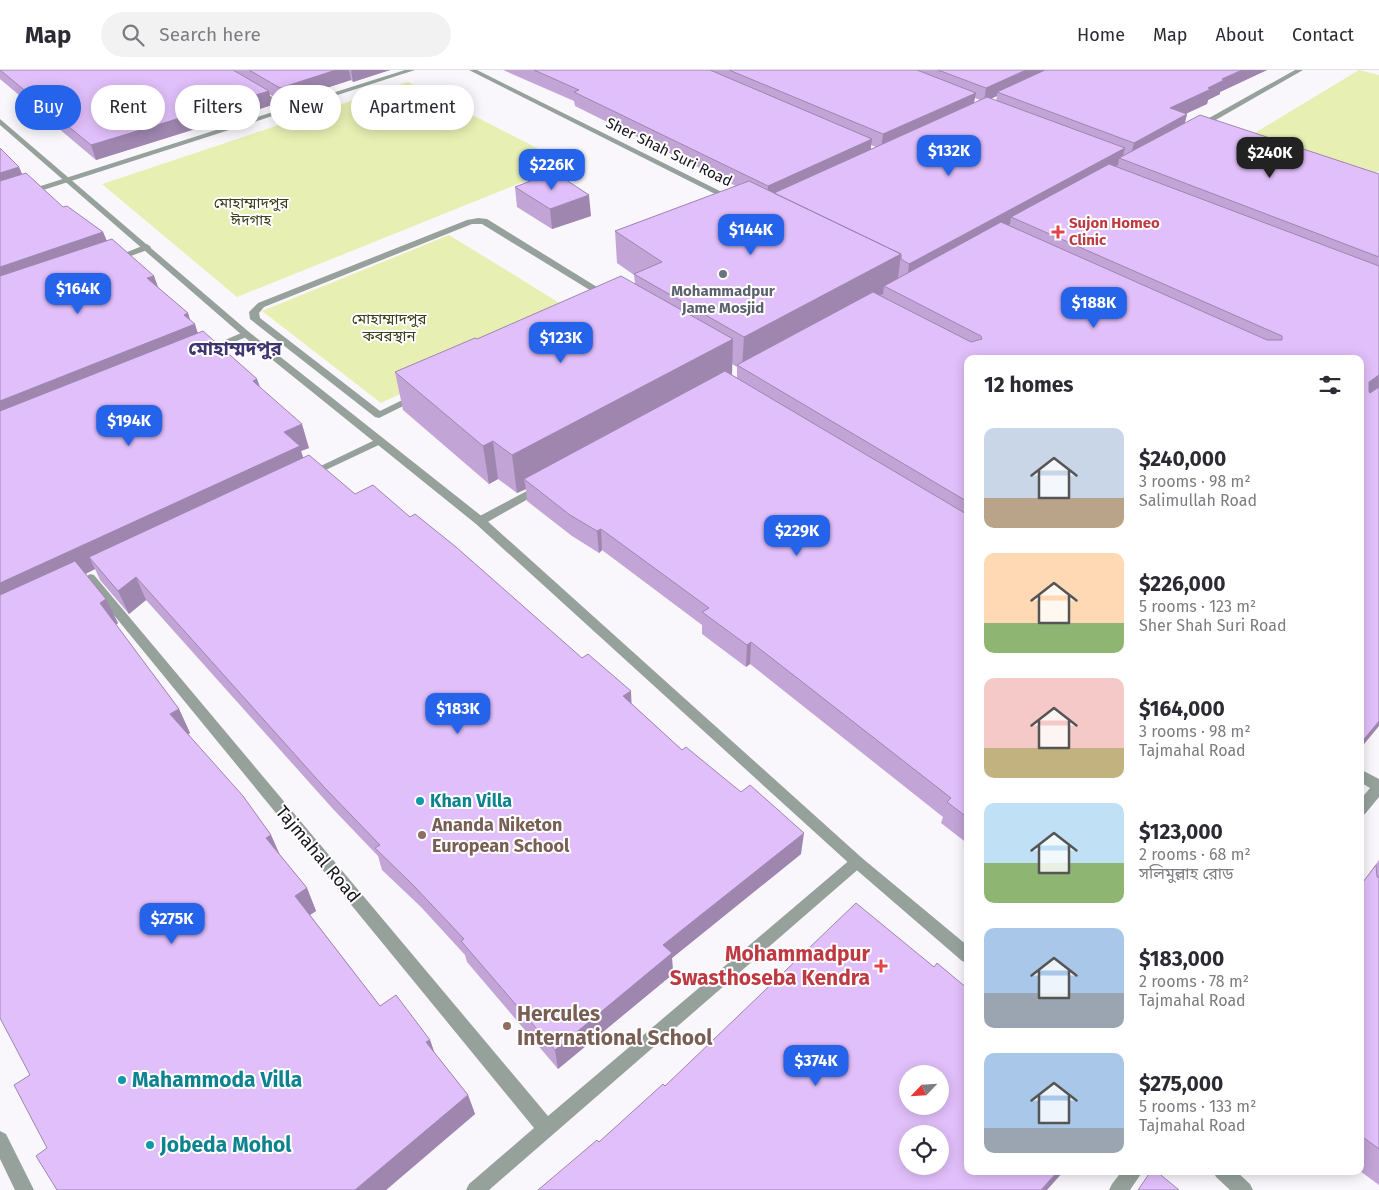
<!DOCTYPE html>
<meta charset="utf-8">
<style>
body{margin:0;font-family:"Fira Sans","Noto Sans Bengali",sans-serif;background:#f2f2f3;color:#2b2b33;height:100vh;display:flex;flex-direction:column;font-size:19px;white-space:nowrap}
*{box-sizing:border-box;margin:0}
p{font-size:16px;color:#7c7c81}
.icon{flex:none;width:28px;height:28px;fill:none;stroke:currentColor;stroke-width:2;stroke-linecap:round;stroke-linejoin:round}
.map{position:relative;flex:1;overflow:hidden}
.drawer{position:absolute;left:964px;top:285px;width:400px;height:820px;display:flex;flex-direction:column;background:#fff;border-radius:10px;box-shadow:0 2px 12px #0003}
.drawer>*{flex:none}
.guide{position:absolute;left:15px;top:15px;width:475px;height:45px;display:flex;gap:10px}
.needle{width:32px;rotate:245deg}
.buttons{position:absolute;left:899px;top:995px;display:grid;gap:10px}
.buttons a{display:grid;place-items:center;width:50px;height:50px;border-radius:50%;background:#fff;box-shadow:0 2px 12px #0003;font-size:25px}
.price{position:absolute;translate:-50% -42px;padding:0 11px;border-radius:10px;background:#2563eb;color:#fff;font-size:16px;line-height:32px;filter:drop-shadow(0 1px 2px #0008)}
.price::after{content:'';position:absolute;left:50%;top:30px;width:15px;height:11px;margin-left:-8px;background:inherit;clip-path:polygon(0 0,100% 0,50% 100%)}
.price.current{background:#222;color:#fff}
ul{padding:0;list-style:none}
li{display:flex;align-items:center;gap:15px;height:125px;padding:0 20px}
li span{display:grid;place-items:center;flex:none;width:140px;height:100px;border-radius:10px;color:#555}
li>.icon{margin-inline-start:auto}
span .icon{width:60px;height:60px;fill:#fffc;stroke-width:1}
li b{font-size:21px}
h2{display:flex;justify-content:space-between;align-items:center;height:60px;padding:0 20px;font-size:21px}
.pill{padding:0 18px;border-radius:22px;background:#fff;box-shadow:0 2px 12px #0003;font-size:18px;line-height:45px}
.pill.current{background:#2563eb;color:#fff}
header{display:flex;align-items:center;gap:30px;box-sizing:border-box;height:70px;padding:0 25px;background:#fff;border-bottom:1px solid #e1e1e2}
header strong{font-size:24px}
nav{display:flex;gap:28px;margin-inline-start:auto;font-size:18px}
.search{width:350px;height:45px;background:#f2f2f3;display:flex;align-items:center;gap:12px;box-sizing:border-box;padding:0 18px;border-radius:28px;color:#7c7c81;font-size:19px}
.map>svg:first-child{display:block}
.green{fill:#e7efb2}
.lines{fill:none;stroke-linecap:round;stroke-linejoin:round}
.service{fill:#96a19c;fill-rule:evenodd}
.minor{fill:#96a19c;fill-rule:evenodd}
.tertiary{fill:#96a19c;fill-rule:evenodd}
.wall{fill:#c2a4d7;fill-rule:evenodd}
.shaded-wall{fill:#9e86af}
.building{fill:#e1bffa;stroke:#9e86af;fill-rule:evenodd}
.health-dot{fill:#e0444e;stroke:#fff;stroke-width:2}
.worship-dot{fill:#6b7280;stroke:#fff;stroke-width:2}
.culture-dot{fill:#0f9aa8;stroke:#fff;stroke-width:2}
.education-dot{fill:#8d6e63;stroke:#fff;stroke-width:2}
.labels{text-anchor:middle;stroke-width:4;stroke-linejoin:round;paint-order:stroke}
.far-street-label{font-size:15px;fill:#18141c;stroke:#fff}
.far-park-label{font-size:15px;fill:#3c401b;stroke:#fff}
.far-health-label{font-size:15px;font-weight:bold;fill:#be3a42;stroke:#fff;text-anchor:start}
.far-worship-label{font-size:15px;font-weight:bold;fill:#5b616d;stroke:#fff}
.culture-label{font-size:18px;font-weight:bold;fill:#0d838f;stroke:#fff;text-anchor:start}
.education-label{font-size:18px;font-weight:bold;fill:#785e54;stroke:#fff;text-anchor:start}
.street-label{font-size:18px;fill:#18141c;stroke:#fff}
.far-district-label{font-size:19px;font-weight:bold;fill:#3e3470;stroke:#fff}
.near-health-label{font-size:21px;font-weight:bold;fill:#be3a42;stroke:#fff;text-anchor:end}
.near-education-label{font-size:21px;font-weight:bold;fill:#785e54;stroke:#fff;text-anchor:start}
.near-culture-label{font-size:21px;font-weight:bold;fill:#0d838f;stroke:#fff;text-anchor:start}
</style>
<header>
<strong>Map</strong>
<div class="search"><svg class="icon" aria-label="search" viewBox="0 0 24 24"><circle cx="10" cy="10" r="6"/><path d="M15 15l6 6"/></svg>Search here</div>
<nav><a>Home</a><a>Map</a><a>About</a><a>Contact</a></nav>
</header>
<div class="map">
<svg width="1379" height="1120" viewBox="0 0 1379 1120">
<rect width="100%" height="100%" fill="#faf7fc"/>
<path class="green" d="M 1359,0 L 1379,5 L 1379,101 L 1374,104 L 1253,64 Z
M 408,12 L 568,94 L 237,227 L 102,114 Z
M 449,165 L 574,242 L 381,333 L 262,241 Z"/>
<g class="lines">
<path class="service" d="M 478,148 L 487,149 L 618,230 L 379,348 L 375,347 L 250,249 L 249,242 L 258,233 L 467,150 ZM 472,154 L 482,154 L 606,230 L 380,341 L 260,248 L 259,243 L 264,237 Z"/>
<path class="minor" d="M 405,0 L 415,0 L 0,134 L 0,129 L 282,39 L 255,24 L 255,20 L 261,20 L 288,37 Z
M 469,0 L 477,0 L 738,130 L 731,132 Z
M 1295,0 L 1303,0 L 1200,59 L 1193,57 Z
M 147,174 L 151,177 L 150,179 L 117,191 L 110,189 Z
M 246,261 L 249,262 L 249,266 L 207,283 L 204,284 L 199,281 Z
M 379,368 L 384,371 L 383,373 L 313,406 L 305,406 L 304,404 Z
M 540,414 L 546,418 L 544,420 L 484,454 L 476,454 L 474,451 L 476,448 Z
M 90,504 L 94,505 L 548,1046 L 852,788 L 857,786 L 862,788 L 864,792 L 862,796 L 489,1120 L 466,1120 L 469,1114 L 534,1058 L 86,511 L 84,508 Z
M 1360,699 L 1379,709 L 1379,727 L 1365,744 L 1360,746 L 1360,730 L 1370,718 L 1360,712 Z
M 0,1061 L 6,1064 L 34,1120 L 15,1120 L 0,1089 Z
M 1122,1101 L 1143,1101 L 1130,1120 L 1109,1120 L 1112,1114 Z"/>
<path class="tertiary" d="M 0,49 L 249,262 L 484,448 L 862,788 L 968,876 L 968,893 L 962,891 L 852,796 L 476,454 L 243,266 L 0,55 Z
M 1213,1101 L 1236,1101 L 1250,1114 L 1253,1120 L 1230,1120 L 1216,1107 Z"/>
</g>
<path class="wall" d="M 0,0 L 390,0 L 353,12 L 351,10 L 283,32 L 269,24 L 272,35 L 96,90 L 0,9 Z
M 503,0 L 1267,0 L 1220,22 L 1220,24 L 1208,30 L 1207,34 L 1185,44 L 1187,44 L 1185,53 L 1379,104 L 1379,656 L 1360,289 L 968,289 L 968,774 L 941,753 L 943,747 L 750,594 L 746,597 L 702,564 L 702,555 L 602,480 L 599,483 L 572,466 L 527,431 L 526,419 L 517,423 L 498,409 L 489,414 L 403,340 L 395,302 L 477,269 L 635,213 L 634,205 L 617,193 L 615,161 L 736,116 L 575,36 L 574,31 ZM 997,26 L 996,31 L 991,29 L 994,27 ZM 975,28 L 980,30 L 974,33 ZM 871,75 L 876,77 L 871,79 ZM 732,294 L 737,297 L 737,308 L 732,305 Z
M 19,97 L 22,104 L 63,137 L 103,162 L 107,171 L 154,206 L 158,218 L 188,243 L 190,249 L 198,263 L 257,309 L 260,317 L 309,378 L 301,381 L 303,387 L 355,424 L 410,447 L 631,633 L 682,680 L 801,784 L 672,888 L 673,904 L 558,999 L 467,892 L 465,885 L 421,837 L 382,800 L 378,786 L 333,739 L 146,530 L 129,544 L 100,510 L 95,499 L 86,504 L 118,553 L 116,555 L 179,639 L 190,663 L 188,664 L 271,765 L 280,785 L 307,818 L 316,841 L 310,845 L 380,936 L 430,970 L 434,982 L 468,1025 L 475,1044 L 386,1120 L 57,1120 L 30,1005 Z
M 515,117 L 591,146 L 552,159 L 517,137 Z
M 1379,790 L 1379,1115 L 1360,1101 L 1360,816 Z"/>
<path class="shaded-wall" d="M 336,0 L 349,0 L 351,10 L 283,32 L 280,18 Z
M 351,0 L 390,0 L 353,12 Z
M 1026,0 L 1054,0 L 997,22 L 997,26 L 984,32 L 986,18 Z
M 1242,0 L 1267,0 L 1220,22 L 1220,24 L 1208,30 L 1207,34 L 1166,53 L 1170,38 L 1208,18 L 1222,9 Z
M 269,21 L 272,35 L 96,90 L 91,75 Z
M 976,23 L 973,37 L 881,79 L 883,64 Z
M 1187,44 L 1183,59 L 1130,88 L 1134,73 Z
M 872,69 L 870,84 L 767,131 L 768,116 Z
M 1125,78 L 1122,89 L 1119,88 L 1118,95 L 1017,150 L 1011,147 L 1010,154 L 907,210 L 909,194 Z
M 19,97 L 28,118 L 0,127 L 0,103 Z
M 589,125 L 591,146 L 552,159 L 550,139 Z
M 103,162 L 112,184 L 0,223 L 0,197 Z
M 901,184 L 897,216 L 884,216 L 883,224 L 745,299 L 742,298 L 744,267 Z
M 154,206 L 162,228 L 147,208 Z
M 188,243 L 191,255 L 195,254 L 202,277 L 0,359 L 0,331 Z
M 733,269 L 732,306 L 524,409 L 526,419 L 517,423 L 512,385 Z
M 1379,305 L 1379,317 L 1360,333 L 1369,312 Z
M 257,309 L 265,332 L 253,311 Z
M 302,354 L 309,378 L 301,381 L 307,400 L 89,487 L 95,499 L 0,544 L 0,513 L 284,362 Z
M 493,371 L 498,409 L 489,414 L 483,376 Z
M 601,459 L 602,480 L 599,483 L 597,461 Z
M 136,507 L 146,530 L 129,544 L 118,521 Z
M 106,529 L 118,553 L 112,557 L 100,533 Z
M 751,572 L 750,594 L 746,597 L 747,575 Z
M 631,621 L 632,644 L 623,626 Z
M 179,639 L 190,663 L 182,668 L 170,644 Z
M 1379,651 L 1379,656 L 1360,679 L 1360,674 Z
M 804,763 L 801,784 L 672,888 L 673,904 L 558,999 L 555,980 L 663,875 Z
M 271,765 L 281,788 L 266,768 Z
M 307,818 L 316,841 L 305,848 L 295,826 Z
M 430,970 L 437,990 L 426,972 Z
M 468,1025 L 475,1044 L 386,1120 L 355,1120 Z
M 1058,1101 L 1064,1101 L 1047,1120 L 1041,1120 Z"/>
<path class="building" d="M 0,0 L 233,0 L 269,21 L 91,75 Z
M 249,0 L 336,0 L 280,18 Z
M 534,0 L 710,0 L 872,69 L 768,116 L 574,22 L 579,20 Z
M 729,0 L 917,0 L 976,23 L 883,64 Z
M 938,0 L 1026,0 L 986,18 Z
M 1045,0 L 1242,0 L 1222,9 L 1224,10 L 1208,18 L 1211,19 L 1170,38 L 1187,44 L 1134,73 L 997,22 Z
M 987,27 L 1125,78 L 909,194 L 901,189 L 901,184 L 774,123 Z
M 1200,45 L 1379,104 L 1379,187 L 1119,88 Z
M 0,78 L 19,97 L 0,103 Z
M 1109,94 L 1379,196 L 1379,305 L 1369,312 L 1369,322 L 1370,323 L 1379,317 L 1379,651 L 1360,674 L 1360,289 L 968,289 L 968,432 L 737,295 L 873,222 L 971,272 L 982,269 L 981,266 L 884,216 L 1001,152 L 1267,270 L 1282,270 L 1282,266 L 1011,147 Z
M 554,102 L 589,125 L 550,139 L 515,117 Z
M 26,103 L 63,137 L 67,136 L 103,162 L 0,197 L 0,111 Z
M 749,111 L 901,184 L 744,267 L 634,204 L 662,192 L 615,161 Z
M 112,169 L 154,206 L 147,208 L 188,243 L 184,245 L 195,254 L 0,331 L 0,206 Z
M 621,206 L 733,269 L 512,385 L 493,371 L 483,376 L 395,302 L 475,268 L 477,269 Z
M 203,261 L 257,309 L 253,311 L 302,354 L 284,362 L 300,376 L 0,513 L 0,341 Z
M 725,301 L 968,445 L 968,748 L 947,732 L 951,728 L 751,572 L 747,575 L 702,542 L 709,538 L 601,459 L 597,461 L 570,445 L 524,409 Z
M 309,385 L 355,424 L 373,415 L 410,447 L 415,444 L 456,477 L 582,588 L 588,584 L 631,621 L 623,626 L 682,680 L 686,677 L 741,722 L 750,715 L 804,763 L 663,875 L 672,883 L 555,980 L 461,871 L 464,869 L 414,816 L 375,778 L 380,775 L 324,717 L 136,507 L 118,521 L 89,487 Z
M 75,491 L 106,529 L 100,533 L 179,639 L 170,644 L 243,726 L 271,765 L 266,768 L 307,818 L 295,826 L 380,936 L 396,925 L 430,970 L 426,972 L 468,1025 L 355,1120 L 57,1120 L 36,1086 L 47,1078 L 14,1015 L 30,1005 L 0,948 L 0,525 Z
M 1376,795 L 1377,807 L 1379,808 L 1379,1079 L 1360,1065 L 1360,816 Z
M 856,833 L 934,897 L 937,893 L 968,919 L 968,1101 L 1058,1101 L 1041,1120 L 538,1120 L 597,1070 L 599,1072 L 663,1014 L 665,1016 ZM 908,1004 L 940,1004 L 940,1036 L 908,1036 ZM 908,1064 L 940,1064 L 940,1096 L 908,1096 Z
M 1151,1101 L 1156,1101 L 1179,1120 L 1138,1120 Z"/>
<g class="health-dot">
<path d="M1055.5 154.5h5v5h5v5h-5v5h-5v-5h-5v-5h5z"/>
<path d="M878.5 888.5h5v5h5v5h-5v5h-5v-5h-5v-5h5z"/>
</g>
<circle class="worship-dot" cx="723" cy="204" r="5"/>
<g class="culture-dot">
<circle cx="420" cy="731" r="5"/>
<circle cx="122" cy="1010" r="5"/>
<circle cx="150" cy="1075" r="5"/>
</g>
<g class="education-dot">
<circle cx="422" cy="765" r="5"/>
<circle cx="507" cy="956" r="5"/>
</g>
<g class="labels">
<g class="far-street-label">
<text transform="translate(669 82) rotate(26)" y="5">Sher Shah Suri Road</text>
</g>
<g class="far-park-label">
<text x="251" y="138">মোহাম্মাদপুর<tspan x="251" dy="17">ঈদগাহ</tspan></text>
<text x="389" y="254">মোহাম্মাদপুর<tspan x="389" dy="17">কবরস্থান</tspan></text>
</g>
<g class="far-health-label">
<text x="1069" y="158">Sujon Homeo<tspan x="1069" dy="17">Clinic</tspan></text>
</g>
<g class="far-worship-label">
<text x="723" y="226">Mohammadpur<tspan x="723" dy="17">Jame Mosjid</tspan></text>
</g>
<g class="culture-label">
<text x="430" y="737">Khan Villa</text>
</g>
<g class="education-label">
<text x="432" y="761">Ananda Niketon<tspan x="432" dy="21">European School</tspan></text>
</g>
<g class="street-label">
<text transform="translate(318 784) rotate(50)" y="6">Tajmahal Road</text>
</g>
<g class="far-district-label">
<text x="235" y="285">মোহাম্মদপুর</text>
</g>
<g class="near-health-label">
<text x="870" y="891">Mohammadpur<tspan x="870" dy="24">Swasthoseba Kendra</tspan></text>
</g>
<g class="near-education-label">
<text x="517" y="951">Hercules<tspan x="517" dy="24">International School</tspan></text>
</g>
<g class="near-culture-label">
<text x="132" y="1017">Mahammoda Villa</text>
<text x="160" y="1082">Jobeda Mohol</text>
</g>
</g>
</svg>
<div class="buttons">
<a><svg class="needle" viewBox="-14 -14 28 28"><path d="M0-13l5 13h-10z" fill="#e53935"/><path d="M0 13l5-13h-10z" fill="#7c7c81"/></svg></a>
<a><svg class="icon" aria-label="locate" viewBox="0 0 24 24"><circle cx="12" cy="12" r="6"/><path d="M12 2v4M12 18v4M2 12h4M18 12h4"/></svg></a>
</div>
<b class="price" style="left:949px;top:107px">$132K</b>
<b class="price current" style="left:1270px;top:109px">$240K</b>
<b class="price" style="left:552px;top:121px">$226K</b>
<b class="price" style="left:751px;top:186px">$144K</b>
<b class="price" style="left:78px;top:245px">$164K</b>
<b class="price" style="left:1094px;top:259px">$188K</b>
<b class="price" style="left:561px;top:294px">$123K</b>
<b class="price" style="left:129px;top:377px">$194K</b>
<b class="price" style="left:797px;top:487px">$229K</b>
<b class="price" style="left:458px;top:665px">$183K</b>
<b class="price" style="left:172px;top:875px">$275K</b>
<b class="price" style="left:816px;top:1017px">$374K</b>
<div class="guide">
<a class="pill current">Buy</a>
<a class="pill">Rent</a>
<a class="pill">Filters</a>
<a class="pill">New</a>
<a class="pill">Apartment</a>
</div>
<section class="drawer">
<h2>12 homes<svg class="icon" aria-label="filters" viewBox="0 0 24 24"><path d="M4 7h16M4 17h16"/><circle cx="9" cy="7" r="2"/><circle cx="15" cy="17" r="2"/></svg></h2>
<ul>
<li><span style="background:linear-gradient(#c9d6e8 70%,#b9a48a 0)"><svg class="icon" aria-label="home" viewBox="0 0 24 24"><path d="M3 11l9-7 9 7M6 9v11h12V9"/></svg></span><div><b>$240,000</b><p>3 rooms · 98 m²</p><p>Salimullah Road</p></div></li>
<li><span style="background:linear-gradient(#ffd9b3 70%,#8fb573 0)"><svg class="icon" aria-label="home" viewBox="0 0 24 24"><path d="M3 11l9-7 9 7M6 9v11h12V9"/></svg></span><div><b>$226,000</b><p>5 rooms · 123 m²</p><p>Sher Shah Suri Road</p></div></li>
<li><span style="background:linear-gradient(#f6c9c9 70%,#c2b280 0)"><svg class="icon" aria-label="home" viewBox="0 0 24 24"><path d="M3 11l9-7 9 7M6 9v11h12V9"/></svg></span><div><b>$164,000</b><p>3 rooms · 98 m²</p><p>Tajmahal Road</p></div></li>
<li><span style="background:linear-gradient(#bfe0f5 60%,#8fb573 0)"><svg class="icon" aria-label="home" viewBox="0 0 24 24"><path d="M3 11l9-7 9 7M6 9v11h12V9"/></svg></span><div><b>$123,000</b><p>2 rooms · 68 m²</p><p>সলিমুল্লাহ রোড</p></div></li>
<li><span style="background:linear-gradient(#a9c7e8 65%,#9aa5b1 0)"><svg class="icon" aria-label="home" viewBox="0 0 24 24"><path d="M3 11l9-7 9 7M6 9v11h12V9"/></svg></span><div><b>$183,000</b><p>2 rooms · 78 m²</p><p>Tajmahal Road</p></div></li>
<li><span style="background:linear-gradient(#a9c7e8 75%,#9aa5b1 0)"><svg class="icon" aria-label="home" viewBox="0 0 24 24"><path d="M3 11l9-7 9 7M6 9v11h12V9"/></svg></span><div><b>$275,000</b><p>5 rooms · 133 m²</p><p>Tajmahal Road</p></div></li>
</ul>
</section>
</div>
